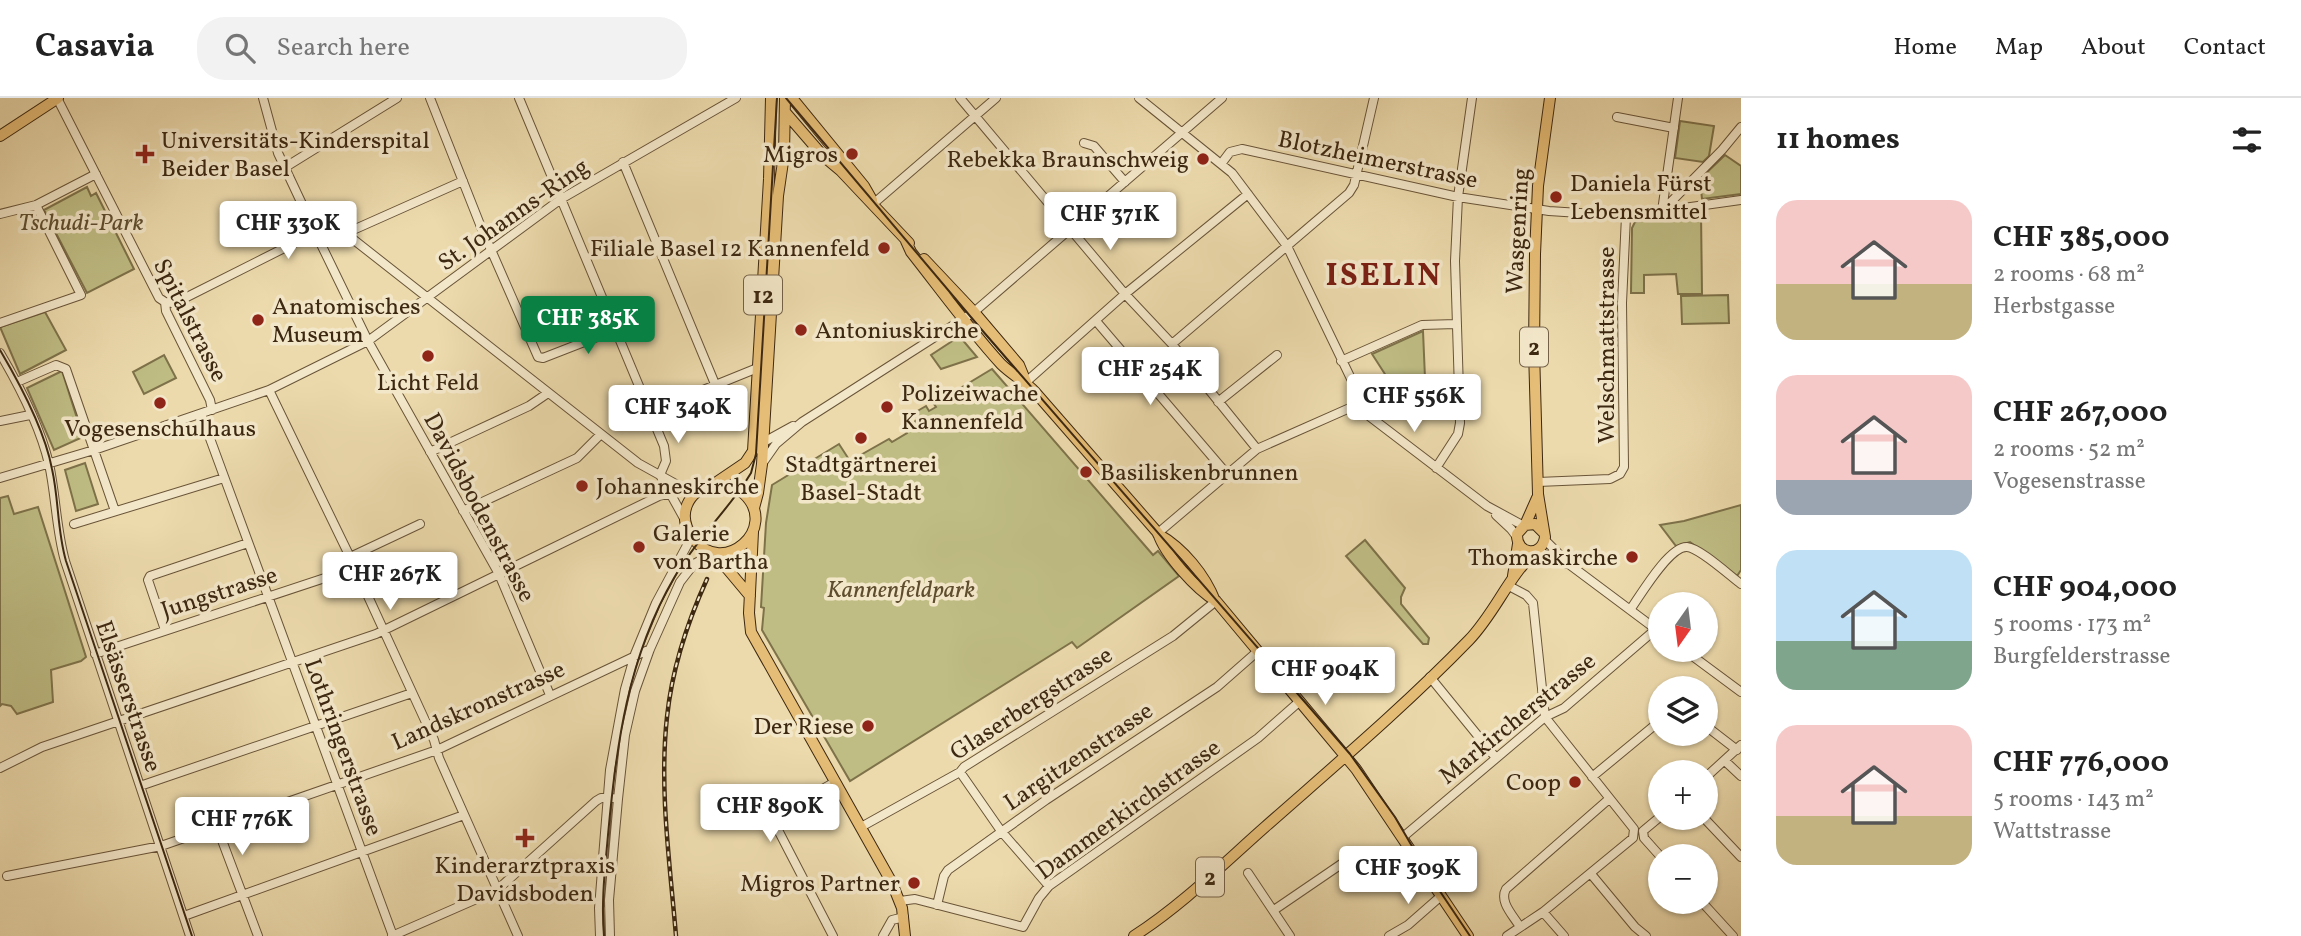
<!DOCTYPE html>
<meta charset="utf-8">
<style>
body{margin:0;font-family:Vollkorn,serif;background:#f2f2f2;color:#222;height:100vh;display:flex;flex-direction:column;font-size:26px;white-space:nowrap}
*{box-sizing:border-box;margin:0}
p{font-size:23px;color:#767676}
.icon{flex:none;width:38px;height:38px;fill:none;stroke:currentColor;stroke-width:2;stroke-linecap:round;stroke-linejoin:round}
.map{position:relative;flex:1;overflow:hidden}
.details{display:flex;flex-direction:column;background:#fff;width:560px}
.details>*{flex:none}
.needle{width:46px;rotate:194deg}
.buttons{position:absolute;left:1648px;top:494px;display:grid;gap:14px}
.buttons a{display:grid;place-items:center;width:70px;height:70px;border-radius:50%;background:#fff;box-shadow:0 2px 5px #0004;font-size:35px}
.price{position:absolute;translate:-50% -60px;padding:0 16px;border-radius:7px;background:#fff;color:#222;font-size:23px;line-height:46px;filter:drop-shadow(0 2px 4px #0008)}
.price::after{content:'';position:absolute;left:50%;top:42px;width:21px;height:16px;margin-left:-10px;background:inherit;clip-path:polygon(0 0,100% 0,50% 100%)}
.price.active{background:#0b8043;color:#fff}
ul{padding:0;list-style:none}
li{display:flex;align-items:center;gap:21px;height:175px;padding:0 35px}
li span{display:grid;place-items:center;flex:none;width:196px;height:140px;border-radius:21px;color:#555}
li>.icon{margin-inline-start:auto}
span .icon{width:84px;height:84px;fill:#fffc;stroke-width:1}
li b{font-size:30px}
h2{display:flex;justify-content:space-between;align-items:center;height:84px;padding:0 35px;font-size:30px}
header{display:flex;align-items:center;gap:42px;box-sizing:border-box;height:98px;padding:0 35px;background:#fff;border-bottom:2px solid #e0e0e0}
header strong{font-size:33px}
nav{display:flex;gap:38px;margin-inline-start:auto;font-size:24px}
.search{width:490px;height:63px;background:#f2f2f2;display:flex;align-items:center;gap:18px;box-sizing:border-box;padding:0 24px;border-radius:28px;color:#767676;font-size:26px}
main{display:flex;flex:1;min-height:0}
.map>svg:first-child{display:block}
.green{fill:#bfbd84;stroke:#7e724a;stroke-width:2}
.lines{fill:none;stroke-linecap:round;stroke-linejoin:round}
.minor-casing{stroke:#695438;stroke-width:10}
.major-casing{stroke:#3d2811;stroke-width:12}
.minor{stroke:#f3e7c9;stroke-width:8}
.major{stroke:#e6bd76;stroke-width:10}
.tram{stroke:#3d2811;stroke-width:2}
.rail-casing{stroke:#3d2811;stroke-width:4.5}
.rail{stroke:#f3e7c9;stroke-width:2;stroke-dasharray:5;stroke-linecap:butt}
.poi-dot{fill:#8f2418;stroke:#f3e7c9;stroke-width:2.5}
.labels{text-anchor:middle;stroke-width:7;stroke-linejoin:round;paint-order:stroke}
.shield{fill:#f3e7c9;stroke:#746148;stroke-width:2}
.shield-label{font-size:23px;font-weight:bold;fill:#3d2811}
.poi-label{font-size:24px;fill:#3d2811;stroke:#f3e7c9;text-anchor:start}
.street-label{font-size:24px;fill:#3d2811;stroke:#f3e7c9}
.park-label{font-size:24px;font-style:italic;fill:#5e4d2e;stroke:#f3e7c9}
.district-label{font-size:32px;font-weight:bold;letter-spacing:2px;fill:#7a1f14;stroke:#f3e7c9}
</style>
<header>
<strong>Casavia</strong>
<div class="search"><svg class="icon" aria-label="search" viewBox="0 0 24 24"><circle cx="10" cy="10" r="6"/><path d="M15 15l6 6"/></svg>Search here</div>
<nav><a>Home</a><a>Map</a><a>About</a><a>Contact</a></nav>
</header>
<main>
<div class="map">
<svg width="1741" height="838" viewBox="0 0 1741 838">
<rect width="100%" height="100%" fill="#ecdaac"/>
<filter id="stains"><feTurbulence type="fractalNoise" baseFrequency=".00286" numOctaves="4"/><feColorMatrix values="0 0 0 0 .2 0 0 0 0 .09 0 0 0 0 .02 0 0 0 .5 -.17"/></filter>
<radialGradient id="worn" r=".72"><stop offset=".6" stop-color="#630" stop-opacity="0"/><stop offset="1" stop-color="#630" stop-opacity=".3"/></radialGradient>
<path class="green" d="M 1680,23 L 1714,28 L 1709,58 L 1703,64 L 1675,60 Z
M 1725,57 L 1741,68 L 1741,96 L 1702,101 L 1700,81 Z
M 87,89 L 91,98 L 96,95 L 134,171 L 87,195 L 44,112 Z
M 1701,114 L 1702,196 L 1678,196 L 1676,176 L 1644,177 L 1644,195 L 1631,195 L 1632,130 L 1635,124 Z
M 1728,197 L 1729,225 L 1682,226 L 1681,198 Z
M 45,214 L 66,252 L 20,276 L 0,229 Z
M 1423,233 L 1426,304 L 1411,308 L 1403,304 L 1372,256 Z
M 957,240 L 961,240 L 977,259 L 941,271 L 931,257 Z
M 164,257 L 176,280 L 144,296 L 133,274 Z
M 992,271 L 1153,457 L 1158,453 L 1179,478 L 1077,550 L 1072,544 L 850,683 L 762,532 L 764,510 L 761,509 L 766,425 L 772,387 L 839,346 L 850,363 L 889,341 L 892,344 L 907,335 L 905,331 L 918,321 L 914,315 L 926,308 L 929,313 L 936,309 L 934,306 Z
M 62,273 L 83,339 L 54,352 L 27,290 Z
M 85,365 L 98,406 L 76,413 L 65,372 Z
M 8,398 L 14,416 L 38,409 L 86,559 L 81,563 L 51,572 L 53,604 L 17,616 L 11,608 L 2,606 L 0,608 L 0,400 Z
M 1741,407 L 1741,472 L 1737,478 L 1690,444 L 1676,448 L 1660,427 L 1684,423 Z
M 1365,442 L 1405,490 L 1401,499 L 1401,506 L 1429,540 L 1428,546 L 1423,546 L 1346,458 Z"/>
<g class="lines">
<g class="minor-casing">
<path id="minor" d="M 57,0 L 159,200 L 165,204 L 166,213 L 210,302 L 212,312
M 263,0 L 278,55 L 317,138 L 368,243 L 499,476 L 550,597
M 430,0 L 481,129 L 538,259 L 543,260 L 615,232
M 519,0 L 664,348 L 666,363 L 660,377
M 960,0 L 1125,196 L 1172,246 L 1257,351
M 1139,0 L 1232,75 L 1287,148 L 1369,318 L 1487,408 L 1524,428
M 1617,19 L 1674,30
M 1084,45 L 1094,48 L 1125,84
M 623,64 L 715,286
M 1221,66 L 1230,54 L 1242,51 L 1458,99 L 1549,113 L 1626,118 L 1741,102
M 284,70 L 397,0
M 873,106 L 996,0
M 1662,113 L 1722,52 L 1741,29
M 1662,113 L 1678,0
M 0,116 L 36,107 L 96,76
M 348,136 L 353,132 L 463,83
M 165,204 L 173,205 L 181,202 L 322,131 L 331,129 L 340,131 L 638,365 L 683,390
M 1096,223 L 1227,376
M 0,225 L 81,197 L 36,107
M 1172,246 L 1349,95 L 1354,87 L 1374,0
M 0,255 C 20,289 40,328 49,366 C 56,398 56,431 65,463 L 190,838
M 1341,263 L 1422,227 L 1456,226
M 17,284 L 56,267 L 66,271 L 115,413
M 1026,284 L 1125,196 L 1248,96
M 269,292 L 350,459 L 434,642 L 439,660 L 518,838
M 1218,304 L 1277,257
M 649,314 L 760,269
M 201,316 L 393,838
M 0,323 L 30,317
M 762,345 L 793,328
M 430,354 L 529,308 L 548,295
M 762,366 L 776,346 L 802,324 L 974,214 L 1222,0
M 1436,370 L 1458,336 L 1460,325 L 1455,163 L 1458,99 L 1472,0
M 660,377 L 685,422
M 0,380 L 94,352 L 269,292 L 368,243 L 561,101 L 736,0
M 1538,384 L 1610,381 L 1620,376 L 1624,369 L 1622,205 L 1626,118
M 463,413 L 577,360 L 601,336
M 1496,417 L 1511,431 L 1517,439
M 74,426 L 224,380
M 1158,435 L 1257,351 L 1361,305
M 1545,442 L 1570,467 L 1661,535
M 1537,453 L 1567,466
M 350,459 L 420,426
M 1509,488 L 1526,497 L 1533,505 L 1545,619
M 1630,512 C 1640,498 1669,448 1687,449 C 1700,450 1730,478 1741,486
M 165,532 L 148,482 L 150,478 L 248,445
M 1683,551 L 1741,594
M 95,556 L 355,470
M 1430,579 L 1496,660
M 1706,628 L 1737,652
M 1725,663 L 1741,678
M 0,670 L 42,649 L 376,536 L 659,398 L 706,387
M 960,674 L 1001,733 L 1049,788
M 1592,679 L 1661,622
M 1706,679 L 1741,647
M 140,688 L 412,595
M 1661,718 L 1643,733 L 1644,740 L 1661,759
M 1703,719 L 1741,759
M 217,729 L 258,838
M 861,729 L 960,674 L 964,669 L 1173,538 L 1216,503
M 1403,739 L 1545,619 L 1564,610 L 1656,531
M 1248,775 L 1290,838
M 1591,776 L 1635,829 L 1646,838
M 7,778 L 161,748 L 437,652 L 650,551
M 900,803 L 915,801 L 1023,829 L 1039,800 L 1049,788 L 1258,640 L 1300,603
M 1701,803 L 1733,838
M 937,807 L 944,778 L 948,772 L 1046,702 L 1217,589 L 1258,553
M 1274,812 L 1359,754
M 1543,814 L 1564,838
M 184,818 L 464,717
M 1520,829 C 1513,817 1499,804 1506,791 L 1609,701
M 392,838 L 497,792 L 596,703 L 601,700 L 612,700
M 600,838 L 599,810 L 610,672 L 625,591 L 635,556 L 656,505 L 692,438
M 610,838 L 609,802 L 618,701 L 625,637 L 635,593 L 650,551 L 680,484 L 694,466 L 714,455
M 833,838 L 777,730 L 778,721 L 783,713 L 835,684
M 883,838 L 892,822 L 904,819
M 1389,838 L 1408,827 L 1441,798
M 1507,838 L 1543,814 L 1633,740 L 1634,731 L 1545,619"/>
</g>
<g class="major-casing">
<path id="major" d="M 792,0 L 864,88 L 872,102
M 785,14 L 823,58 L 841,73 L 909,145
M 0,38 L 58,0
M 906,143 L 911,154 C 941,192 969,231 1001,266 C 1012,277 1025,283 1035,294 L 1158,435 C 1165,457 1196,491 1216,503 L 1356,671 L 1468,838
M 924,161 L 974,214 L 1019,267 L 1026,284
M 714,386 L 745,365 L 753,353 L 769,81 L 771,0
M 714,386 C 725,384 735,387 744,396 C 780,430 723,481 693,440 C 676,417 687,393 714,386 Z
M 754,410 L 758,395 L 762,366 L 778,98 L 784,57 L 785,0
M 1525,427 L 1537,400
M 753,434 L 749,515 L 751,534 L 892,785 L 902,810 L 905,838
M 1544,435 L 1535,426 L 1525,427 L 1517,436 C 1516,457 1542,460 1545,439 L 1538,396 L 1534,252 L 1535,156 L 1538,88 L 1550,0
M 1158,436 C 1183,450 1205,477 1215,503
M 714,455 L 750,498
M 1513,478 L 1518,446
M 1134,838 C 1182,807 1222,767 1265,729 C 1334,668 1404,609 1469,542 C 1495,515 1508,479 1535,454"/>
</g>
<use href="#minor" class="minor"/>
<use href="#major" class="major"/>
<path class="tram" d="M 786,0 L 981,231 L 1350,656 L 1395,719 L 1427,774 L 1470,838
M 0,252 C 20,286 45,333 52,371 C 59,402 57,432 66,463 L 192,838
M 604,838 C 601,804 605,771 608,737 C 616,648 628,559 674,480 C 693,446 722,418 744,386 L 751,375 L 756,356 L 777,0"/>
<g class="rail-casing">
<path id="rail" d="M 676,838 C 670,766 659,691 667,619 C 672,571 687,525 707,481"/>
</g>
<use href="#rail" class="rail"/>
</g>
<g class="poi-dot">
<path d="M141.5 45.5h7v7h7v7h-7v7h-7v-7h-7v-7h7z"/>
<circle cx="852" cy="56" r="7"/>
<circle cx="1203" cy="61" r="7"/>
<circle cx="1556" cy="99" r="7"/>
<circle cx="884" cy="150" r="7"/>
<circle cx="258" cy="222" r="7"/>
<circle cx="801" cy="232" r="7"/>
<circle cx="428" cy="258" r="7"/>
<circle cx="160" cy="305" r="7"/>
<circle cx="887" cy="309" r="7"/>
<circle cx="861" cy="340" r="7"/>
<circle cx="1086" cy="374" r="7"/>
<circle cx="582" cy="388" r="7"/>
<circle cx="639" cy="449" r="7"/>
<circle cx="1632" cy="459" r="7"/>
<circle cx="868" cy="628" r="7"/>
<circle cx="1575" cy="684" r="7"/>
<path d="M521.5 729.5h7v7h7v7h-7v7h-7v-7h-7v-7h7z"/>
<circle cx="914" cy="785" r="7"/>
</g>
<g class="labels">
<g class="shield">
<rect x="744" y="177.5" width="38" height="39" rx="5"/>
<rect x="1520" y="229.5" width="28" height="39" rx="5"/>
<rect x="1196" y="759.5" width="28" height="39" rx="5"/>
</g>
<g class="shield-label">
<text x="763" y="205">12</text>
<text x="1534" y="257">2</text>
<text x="1210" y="787">2</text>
</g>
<g class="poi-label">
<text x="161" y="50">Universitäts-Kinderspital<tspan x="161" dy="28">Beider Basel</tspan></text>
<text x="838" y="64" text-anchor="end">Migros</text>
<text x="1189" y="69" text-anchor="end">Rebekka Braunschweig</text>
<text x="1570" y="93">Daniela Fürst<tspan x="1570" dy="28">Lebensmittel</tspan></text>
<text x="870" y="158" text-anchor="end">Filiale Basel 12 Kannenfeld</text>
<text x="272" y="216">Anatomisches<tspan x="272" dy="28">Museum</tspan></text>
<text x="815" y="240">Antoniuskirche</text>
<text x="428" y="292" text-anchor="middle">Licht Feld</text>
<text x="901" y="303">Polizeiwache<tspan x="901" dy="28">Kannenfeld</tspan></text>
<text x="160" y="338" text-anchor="middle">Vogesenschulhaus</text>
<text x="861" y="374" text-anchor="middle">Stadtgärtnerei<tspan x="861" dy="28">Basel-Stadt</tspan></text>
<text x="1100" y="382">Basiliskenbrunnen</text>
<text x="596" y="396">Johanneskirche</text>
<text x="653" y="443">Galerie<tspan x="653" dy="28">von Bartha</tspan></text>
<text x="1618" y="467" text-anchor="end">Thomaskirche</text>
<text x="854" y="636" text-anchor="end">Der Riese</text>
<text x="1561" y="692" text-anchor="end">Coop</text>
<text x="525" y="775" text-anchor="middle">Kinderarztpraxis<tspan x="525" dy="28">Davidsboden</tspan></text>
<text x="900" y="793" text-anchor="end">Migros Partner</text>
</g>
<g class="street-label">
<text transform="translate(1378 61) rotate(12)" y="8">Blotzheimerstrasse</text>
<text transform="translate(513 116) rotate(-35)" y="8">St. Johanns-Ring</text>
<text transform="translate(1517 133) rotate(-87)" y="8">Wasgenring</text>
<text transform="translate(191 222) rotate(63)" y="8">Spitalstrasse</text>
<text transform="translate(1606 247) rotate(-90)" y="8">Welschmattstrasse</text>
<text transform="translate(480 409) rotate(62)" y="8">Davidsbodenstrasse</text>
<text transform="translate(219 494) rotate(-18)" y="8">Jungstrasse</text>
<text transform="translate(129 598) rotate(71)" y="8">Elsässerstrasse</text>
<text transform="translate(1031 605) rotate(-33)" y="8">Glaserbergstrasse</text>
<text transform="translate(478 607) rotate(-24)" y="8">Landskronstrasse</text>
<text transform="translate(1517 620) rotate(-39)" y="8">Markircherstrasse</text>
<text transform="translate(344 649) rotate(70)" y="8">Lothringerstrasse</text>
<text transform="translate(1078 658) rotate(-34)" y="8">Largitzenstrasse</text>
<text transform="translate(1128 711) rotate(-36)" y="8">Dammerkirchstrasse</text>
</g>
<g class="park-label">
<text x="81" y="132">Tschudi-Park</text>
<text x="901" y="499">Kannenfeldpark</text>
</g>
<g class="district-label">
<text x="1384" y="187">ISELIN</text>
</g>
</g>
<rect width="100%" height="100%" filter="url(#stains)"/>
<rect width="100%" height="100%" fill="url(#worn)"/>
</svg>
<div class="buttons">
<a><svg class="needle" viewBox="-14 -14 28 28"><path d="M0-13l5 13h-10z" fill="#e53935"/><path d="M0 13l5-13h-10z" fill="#767676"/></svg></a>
<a><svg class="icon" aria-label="layers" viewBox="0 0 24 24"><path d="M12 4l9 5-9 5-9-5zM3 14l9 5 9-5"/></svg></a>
<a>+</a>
<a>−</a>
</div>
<b class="price" style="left:1110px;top:154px">CHF 371K</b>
<b class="price" style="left:288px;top:163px">CHF 330K</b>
<b class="price active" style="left:588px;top:258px">CHF 385K</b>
<b class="price" style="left:1150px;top:309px">CHF 254K</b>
<b class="price" style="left:1414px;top:336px">CHF 556K</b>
<b class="price" style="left:678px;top:347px">CHF 340K</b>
<b class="price" style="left:390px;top:514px">CHF 267K</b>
<b class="price" style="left:1325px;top:609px">CHF 904K</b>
<b class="price" style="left:770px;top:746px">CHF 890K</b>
<b class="price" style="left:242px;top:759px">CHF 776K</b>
<b class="price" style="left:1408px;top:808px">CHF 309K</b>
</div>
<section class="details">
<h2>11 homes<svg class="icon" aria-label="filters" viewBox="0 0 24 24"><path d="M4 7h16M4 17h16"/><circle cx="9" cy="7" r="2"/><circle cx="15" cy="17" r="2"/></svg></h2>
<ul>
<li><span style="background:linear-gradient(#f6c9c9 60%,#c2b280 0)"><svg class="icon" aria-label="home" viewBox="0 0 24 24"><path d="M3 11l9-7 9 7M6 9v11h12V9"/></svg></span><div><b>CHF 385,000</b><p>2 rooms · 68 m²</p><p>Herbstgasse</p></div></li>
<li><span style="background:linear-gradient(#f6c9c9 75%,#9aa5b1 0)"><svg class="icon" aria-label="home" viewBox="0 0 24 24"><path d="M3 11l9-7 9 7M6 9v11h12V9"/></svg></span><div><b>CHF 267,000</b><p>2 rooms · 52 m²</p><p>Vogesenstrasse</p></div></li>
<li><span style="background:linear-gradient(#bfe0f5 65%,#7fa58c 0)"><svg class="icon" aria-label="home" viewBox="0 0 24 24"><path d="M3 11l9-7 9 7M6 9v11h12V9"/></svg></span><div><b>CHF 904,000</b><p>5 rooms · 173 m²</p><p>Burgfelderstrasse</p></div></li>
<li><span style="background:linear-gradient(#f6c9c9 65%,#c2b280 0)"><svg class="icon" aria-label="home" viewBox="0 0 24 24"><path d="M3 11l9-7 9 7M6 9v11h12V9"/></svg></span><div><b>CHF 776,000</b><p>5 rooms · 143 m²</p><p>Wattstrasse</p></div></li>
</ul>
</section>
</main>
